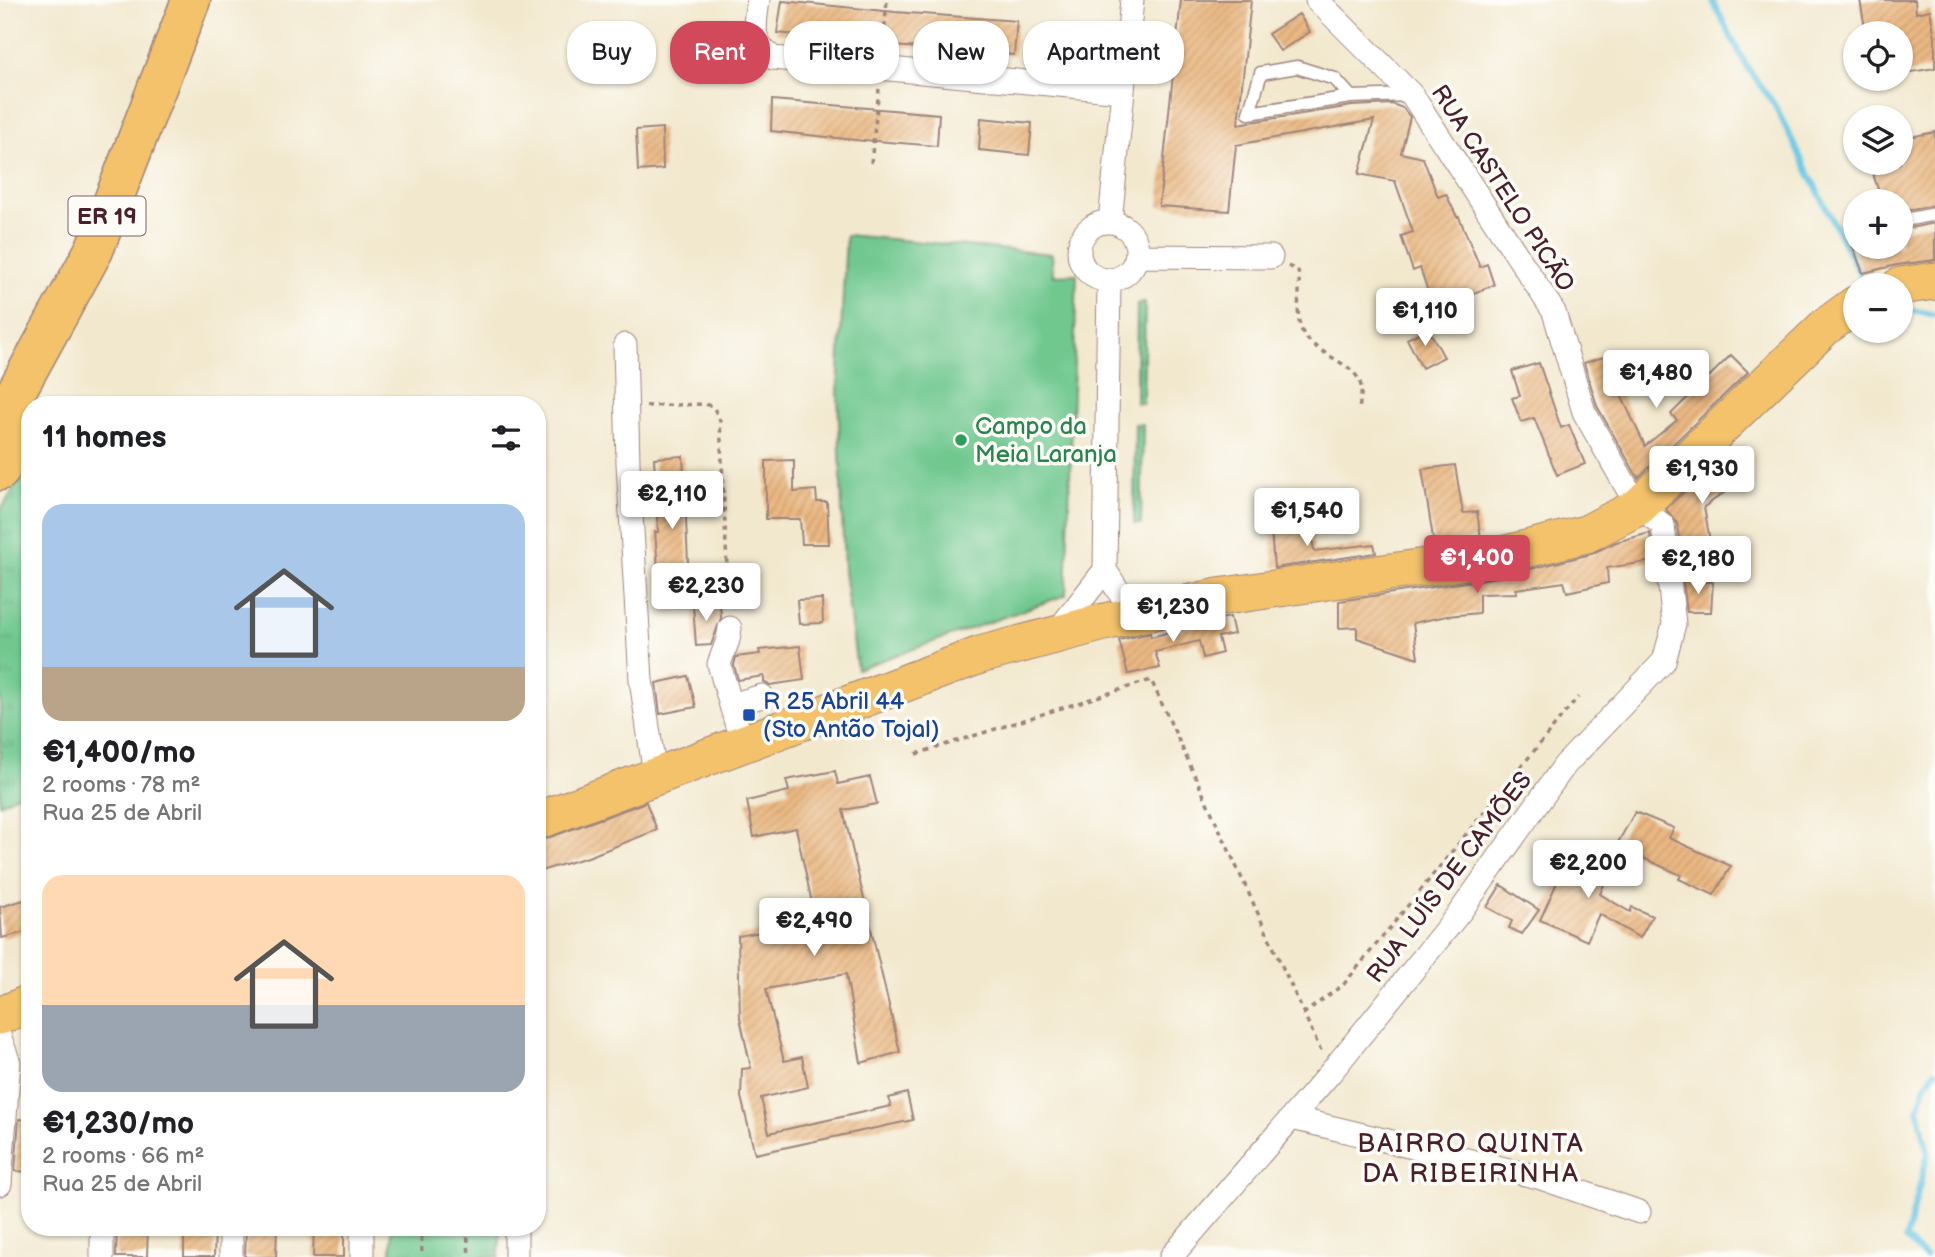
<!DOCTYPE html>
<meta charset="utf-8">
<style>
body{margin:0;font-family:"Balsamiq Sans",sans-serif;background:#f2f2f2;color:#202124;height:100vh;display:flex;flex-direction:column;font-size:26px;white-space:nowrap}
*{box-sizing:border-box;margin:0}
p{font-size:23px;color:#757577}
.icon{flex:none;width:38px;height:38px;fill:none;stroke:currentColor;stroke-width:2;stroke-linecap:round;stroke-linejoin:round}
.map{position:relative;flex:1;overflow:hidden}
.sheet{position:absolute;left:21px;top:396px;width:525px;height:840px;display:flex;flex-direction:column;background:#fff;border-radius:28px;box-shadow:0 2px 5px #0004}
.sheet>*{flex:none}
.hud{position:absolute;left:567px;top:21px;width:665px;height:63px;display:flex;gap:14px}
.buttons{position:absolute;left:1843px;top:21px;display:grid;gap:14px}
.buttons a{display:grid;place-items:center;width:70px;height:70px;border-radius:50%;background:#fff;box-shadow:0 2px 5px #0004;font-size:35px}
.price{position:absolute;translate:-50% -60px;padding:0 16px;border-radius:7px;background:#fff;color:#222;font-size:23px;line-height:46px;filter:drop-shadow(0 2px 4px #0008)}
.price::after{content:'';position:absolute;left:50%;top:42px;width:21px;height:16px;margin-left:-10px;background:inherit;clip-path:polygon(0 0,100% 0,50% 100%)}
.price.current{background:#d1495b;color:#fff}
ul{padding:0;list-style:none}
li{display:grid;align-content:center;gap:14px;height:371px;padding:0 21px}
li span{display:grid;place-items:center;height:217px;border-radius:21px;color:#555}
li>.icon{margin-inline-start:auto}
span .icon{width:126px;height:126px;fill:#fffc;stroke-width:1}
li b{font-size:30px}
h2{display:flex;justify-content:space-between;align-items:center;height:84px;padding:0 21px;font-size:30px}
.pill{padding:0 24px;border-radius:28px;background:#fff;box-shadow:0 2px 5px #0004;font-size:24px;line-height:63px}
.pill.current{background:#d1495b;color:#fff}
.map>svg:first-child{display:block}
.grass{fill:url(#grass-tufts);stroke:#5c745d;stroke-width:2}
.pitch{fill:#6fc88f;stroke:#5c745d;stroke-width:2}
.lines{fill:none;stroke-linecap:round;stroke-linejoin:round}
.stream{stroke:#65c5e4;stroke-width:6}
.building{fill:url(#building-hatch)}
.service-casing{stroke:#9e847c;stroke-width:15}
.minor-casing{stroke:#9e847c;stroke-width:25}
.primary-casing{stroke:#9e847c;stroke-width:39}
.trunk-casing{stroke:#9e847c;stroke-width:41}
.path{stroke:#9e847c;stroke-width:3.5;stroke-dasharray:5 5;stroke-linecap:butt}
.service{stroke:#fff;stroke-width:12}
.minor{stroke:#fff;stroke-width:23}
.primary{stroke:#f3c26a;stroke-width:37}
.trunk{stroke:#f3c26a;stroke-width:38}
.leisure-dot{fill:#2e9e5b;stroke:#fdfcf7;stroke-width:2.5}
.transit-dot{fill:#1a4fb4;stroke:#fdfcf7;stroke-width:2.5}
.labels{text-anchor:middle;stroke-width:7;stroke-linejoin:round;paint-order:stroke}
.shield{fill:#fdfcf7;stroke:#806168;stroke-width:2}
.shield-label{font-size:23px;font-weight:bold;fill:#4a1f2b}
.street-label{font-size:24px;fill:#4a1f2b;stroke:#fdfcf7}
.leisure-label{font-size:24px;fill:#27864d;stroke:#fdfcf7;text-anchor:start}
.transit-label{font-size:24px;fill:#164399;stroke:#fdfcf7;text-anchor:start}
.neighbourhood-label{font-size:26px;letter-spacing:2px;fill:#4a1f2b;stroke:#fdfcf7}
</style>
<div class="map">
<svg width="1935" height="1257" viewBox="0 0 1935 1257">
<defs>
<pattern id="grass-tufts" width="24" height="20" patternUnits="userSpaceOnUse" patternTransform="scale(1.75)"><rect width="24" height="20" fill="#6fc88f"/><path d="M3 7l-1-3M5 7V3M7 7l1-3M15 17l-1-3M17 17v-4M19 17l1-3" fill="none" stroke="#62ab7c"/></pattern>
<pattern id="building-hatch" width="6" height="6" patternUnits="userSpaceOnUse" patternTransform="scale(1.75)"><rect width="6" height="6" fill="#eab882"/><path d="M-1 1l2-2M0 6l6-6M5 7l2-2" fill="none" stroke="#ca9e70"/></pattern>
</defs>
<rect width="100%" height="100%" fill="#fdfcf7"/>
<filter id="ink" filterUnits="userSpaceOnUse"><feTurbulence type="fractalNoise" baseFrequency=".0143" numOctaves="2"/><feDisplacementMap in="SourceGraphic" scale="14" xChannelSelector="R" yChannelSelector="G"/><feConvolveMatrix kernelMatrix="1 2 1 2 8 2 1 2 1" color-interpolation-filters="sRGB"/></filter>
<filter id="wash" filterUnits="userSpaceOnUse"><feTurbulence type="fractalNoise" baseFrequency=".00686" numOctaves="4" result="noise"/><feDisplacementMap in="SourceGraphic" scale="28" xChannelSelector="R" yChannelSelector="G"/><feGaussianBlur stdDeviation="1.57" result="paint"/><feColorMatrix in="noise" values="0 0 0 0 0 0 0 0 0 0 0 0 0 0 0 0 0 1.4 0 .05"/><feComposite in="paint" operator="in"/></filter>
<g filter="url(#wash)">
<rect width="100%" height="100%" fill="#f2e8ce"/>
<path class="grass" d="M 1145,303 L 1143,403 L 1136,403 L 1137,304 Z
M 1135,424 L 1143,424 L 1141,524 L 1134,524 Z
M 30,463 L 30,788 L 0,804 L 0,511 Z
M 392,1227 L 500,1227 L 499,1257 L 391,1257 Z"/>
<path class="pitch" d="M 846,235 L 1052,254 L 1053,275 L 1077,274 L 1066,595 L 857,669 L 844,571 L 838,392 Z"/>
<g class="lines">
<path class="stream" d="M 1712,0 L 1747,67 L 1774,104 L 1860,275
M 1900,307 L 1935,315
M 1925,1257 L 1906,1239 L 1928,1153 L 1918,1109 L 1925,1087 L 1935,1071"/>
</g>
<g id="blocks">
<path class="building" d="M 1181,0 L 1251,0 L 1238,124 L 1352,106 L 1392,104 L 1403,108 L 1410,117 L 1401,153 L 1423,158 L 1438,197 L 1446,194 L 1457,217 L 1459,217 L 1480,267 L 1487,264 L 1494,285 L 1446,304 L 1450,316 L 1420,327 L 1413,306 L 1431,300 L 1420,268 L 1413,271 L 1401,236 L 1413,232 L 1395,181 L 1359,174 L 1374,120 L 1236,145 L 1229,211 L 1159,206 Z
M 1860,0 L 1915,0 L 1916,13 L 1930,10 L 1935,37 L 1935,68 L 1900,74 L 1900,33 L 1866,33 Z
M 782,1 L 895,12 L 1017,21 L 1014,55 L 893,46 L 893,44 L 777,33 Z
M 1299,14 L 1310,32 L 1280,51 L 1268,34 Z
M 772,100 L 939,114 L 937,146 L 864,140 L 864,141 L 771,131 Z
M 981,118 L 1032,123 L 1029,155 L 979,150 Z
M 662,128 L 663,169 L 638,171 L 636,130 Z
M 1935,132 L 1935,205 L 1900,212 L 1900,201 L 1882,201 L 1874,177 L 1873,163 L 1900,163 L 1900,139 Z
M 1935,223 L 1935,260 L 1897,265 L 1863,273 L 1853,247 L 1900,247 L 1900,230 Z
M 1428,328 L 1444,357 L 1422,368 L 1407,339 Z
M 1731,355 L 1748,372 L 1638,478 L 1597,406 L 1584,363 L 1607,356 L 1622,397 L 1645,446 L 1677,420 L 1671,414 Z
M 1539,363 L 1561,428 L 1569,425 L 1585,464 L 1557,475 L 1534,418 L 1521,422 L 1512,398 L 1520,396 L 1512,371 Z
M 1724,453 L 1745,478 L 1704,507 L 1712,552 L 1681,557 L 1677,523 L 1666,509 Z
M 683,456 L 690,606 L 664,607 L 662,567 L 658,568 L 655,532 L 658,532 L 654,458 Z
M 794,460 L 794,492 L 816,490 L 817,502 L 827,502 L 829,544 L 802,544 L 800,519 L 766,519 L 766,461 Z
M 1455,465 L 1463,513 L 1477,512 L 1481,538 L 1434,544 L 1422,469 Z
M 1310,523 L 1314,551 L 1374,544 L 1376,553 L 1274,568 L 1271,529 Z
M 1650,533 L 1653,561 L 1607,568 L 1608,583 L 1567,592 L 1564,582 L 1516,589 L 1517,593 L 1479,594 L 1479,613 L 1447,616 L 1413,623 L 1418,658 L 1357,638 L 1357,627 L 1339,628 L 1339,601 L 1499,577 L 1591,554 L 1616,542 Z
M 1683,581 L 1713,582 L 1711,612 L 1687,612 Z
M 822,599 L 823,623 L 799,624 L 797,600 Z
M 720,604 L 721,618 L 711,645 L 696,646 L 693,605 Z
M 1230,617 L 1234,634 L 1218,637 L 1222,653 L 1203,658 L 1199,641 L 1155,652 L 1160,668 L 1128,674 L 1119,640 L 1150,633 L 1151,637 L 1194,626 L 1194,624 Z
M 800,646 L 804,680 L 770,685 L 764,682 L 764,676 L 738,680 L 734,665 L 736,657 L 760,654 L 759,650 Z
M 688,676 L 696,707 L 660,714 L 656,683 Z
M 835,771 L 838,784 L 870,777 L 877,804 L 843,810 L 900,1052 L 861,1063 L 846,974 L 766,989 L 784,1061 L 802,1057 L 808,1087 L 761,1098 L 769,1133 L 891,1106 L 889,1098 L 907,1093 L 913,1120 L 755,1154 L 741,1097 L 742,1069 L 751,1068 L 740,1018 L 738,936 L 816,922 L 796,828 L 754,837 L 747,801 L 789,791 L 786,780 Z
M 646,802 L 657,830 L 588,857 L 537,872 L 537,842 Z
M 1635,812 L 1674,828 L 1669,838 L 1731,866 L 1714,895 L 1679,879 L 1681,875 L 1616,846 Z
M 1573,847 L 1612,865 L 1600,894 L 1630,912 L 1632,907 L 1652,916 L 1640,938 L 1599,914 L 1587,941 L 1540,920 Z
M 1501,885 L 1539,910 L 1522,934 L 1509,928 L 1512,921 L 1487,907 Z
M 27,899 L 30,931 L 2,938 L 0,907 Z
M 19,1119 L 30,1120 L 30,1172 L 15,1171 Z
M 117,1227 L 148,1227 L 147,1257 L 116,1257 Z
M 184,1227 L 215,1227 L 214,1257 L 184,1257 Z
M 246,1227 L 277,1227 L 276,1257 L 245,1257 Z
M 314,1227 L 344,1227 L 344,1257 L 313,1257 Z"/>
</g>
</g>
<g filter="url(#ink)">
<use href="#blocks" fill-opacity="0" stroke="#9e847c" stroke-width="2"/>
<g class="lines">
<g class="service-casing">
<path id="service" d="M 1351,97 L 1335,79 L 1297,67 L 1261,73 L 1249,113 L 1351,97 L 1411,95
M 1900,221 L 1935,214"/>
</g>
<g class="minor-casing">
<path id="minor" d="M 758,0 C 755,26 749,40 773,58 L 1122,91
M 1110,222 L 1132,0
M1079 251a29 29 0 1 1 58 0a29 29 0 1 1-58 0Z
M 1137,256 L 1271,257
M 1109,281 L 1105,570 L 1119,592 L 1161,607
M 625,345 L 628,463 L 641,680 L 655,775
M 730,628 L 728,640 L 719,664 L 742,743
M 1055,634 L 1105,570
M 731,705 L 762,696
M 0,1038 L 9,1063 L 0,1184
M 1292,1118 L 1538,1177 L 1639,1212
M 102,1257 L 102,1227
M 231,1257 L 231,1227
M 362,1257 L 362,1227
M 516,1257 L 516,1227
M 1171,1257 L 1331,1072 L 1460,912 L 1565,765 L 1664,661 L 1674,624 L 1663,525 L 1638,507 L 1584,412 L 1554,312 L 1412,95 L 1317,0"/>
</g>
<g class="primary-casing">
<path id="primary" d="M 1900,286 L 1935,281
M 537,821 L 980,655 L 1104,622 L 1218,597 L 1494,557 L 1586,534 L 1638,507 L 1825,327 L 1855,305
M 0,1016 L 30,1003"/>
</g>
<g class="trunk-casing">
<path id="trunk" d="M 0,421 L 94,250 L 191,0
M 0,471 L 30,417"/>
</g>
<path class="path" d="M 883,47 L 887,0
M 871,163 L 879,89
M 1288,266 L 1298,271 C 1302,289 1294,314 1302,331 C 1313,355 1359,363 1361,387 C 1362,394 1360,402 1359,409
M 646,406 L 706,404 L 714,408 L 720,421 L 729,607
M 916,754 L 1151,680 L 1321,1051
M 1303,1014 L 1344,984 L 1578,697
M 421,1227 L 422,1257
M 467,1227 L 469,1257"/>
<use href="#service" class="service"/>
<use href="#minor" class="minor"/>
<use href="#primary" class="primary"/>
<use href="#trunk" class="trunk"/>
</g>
</g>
<circle class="leisure-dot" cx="961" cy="440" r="7"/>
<rect class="transit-dot" x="742" y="708" width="14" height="14" rx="3.5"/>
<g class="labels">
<rect class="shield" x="68.5" y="196.5" width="77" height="39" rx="5"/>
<g class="shield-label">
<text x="107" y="224">ER 19</text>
</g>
<g class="street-label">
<text transform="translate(1503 188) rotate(57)" y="8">RUA CASTELO PICÃO</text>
<text transform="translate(1449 877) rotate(-53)" y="8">RUA LUÍS DE CAMÕES</text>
</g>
<g class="leisure-label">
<text x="975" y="434">Campo da<tspan x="975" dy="28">Meia Laranja</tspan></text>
</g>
<g class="transit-label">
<text x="763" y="709">R 25 Abril 44<tspan x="763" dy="28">(Sto Antão Tojal)</tspan></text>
</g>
<g class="neighbourhood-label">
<text x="1471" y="1152">BAIRRO QUINTA<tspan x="1471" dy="30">DA RIBEIRINHA</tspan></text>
</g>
</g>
</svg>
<div class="buttons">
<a><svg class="icon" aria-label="locate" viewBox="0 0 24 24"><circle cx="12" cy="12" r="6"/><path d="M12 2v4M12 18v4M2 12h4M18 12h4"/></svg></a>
<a><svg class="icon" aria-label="layers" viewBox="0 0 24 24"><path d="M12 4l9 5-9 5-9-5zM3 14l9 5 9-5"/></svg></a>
<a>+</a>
<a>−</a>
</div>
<b class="price" style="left:1425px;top:348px">€1,110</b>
<b class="price" style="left:1656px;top:410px">€1,480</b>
<b class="price" style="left:1702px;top:506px">€1,930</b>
<b class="price" style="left:672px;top:531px">€2,110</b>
<b class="price" style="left:1307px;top:548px">€1,540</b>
<b class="price current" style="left:1477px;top:595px">€1,400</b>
<b class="price" style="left:1698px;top:596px">€2,180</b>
<b class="price" style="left:706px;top:623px">€2,230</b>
<b class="price" style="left:1173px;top:644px">€1,230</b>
<b class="price" style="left:1588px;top:900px">€2,200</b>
<b class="price" style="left:814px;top:958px">€2,490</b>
<div class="hud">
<a class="pill">Buy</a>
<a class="pill current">Rent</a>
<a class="pill">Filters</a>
<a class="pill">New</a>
<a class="pill">Apartment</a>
</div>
<section class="sheet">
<h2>11 homes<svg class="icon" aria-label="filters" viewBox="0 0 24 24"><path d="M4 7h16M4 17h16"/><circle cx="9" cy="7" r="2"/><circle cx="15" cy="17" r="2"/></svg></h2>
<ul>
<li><span style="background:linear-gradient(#a9c7e8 75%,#b9a48a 0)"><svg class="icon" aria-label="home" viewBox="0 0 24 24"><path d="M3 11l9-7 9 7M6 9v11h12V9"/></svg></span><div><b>€1,400/mo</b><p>2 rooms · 78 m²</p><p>Rua 25 de Abril</p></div></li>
<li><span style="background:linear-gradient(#ffd9b3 60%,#9aa5b1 0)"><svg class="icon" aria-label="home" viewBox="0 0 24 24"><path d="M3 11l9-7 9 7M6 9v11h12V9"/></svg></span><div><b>€1,230/mo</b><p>2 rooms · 66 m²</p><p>Rua 25 de Abril</p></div></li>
</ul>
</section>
</div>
